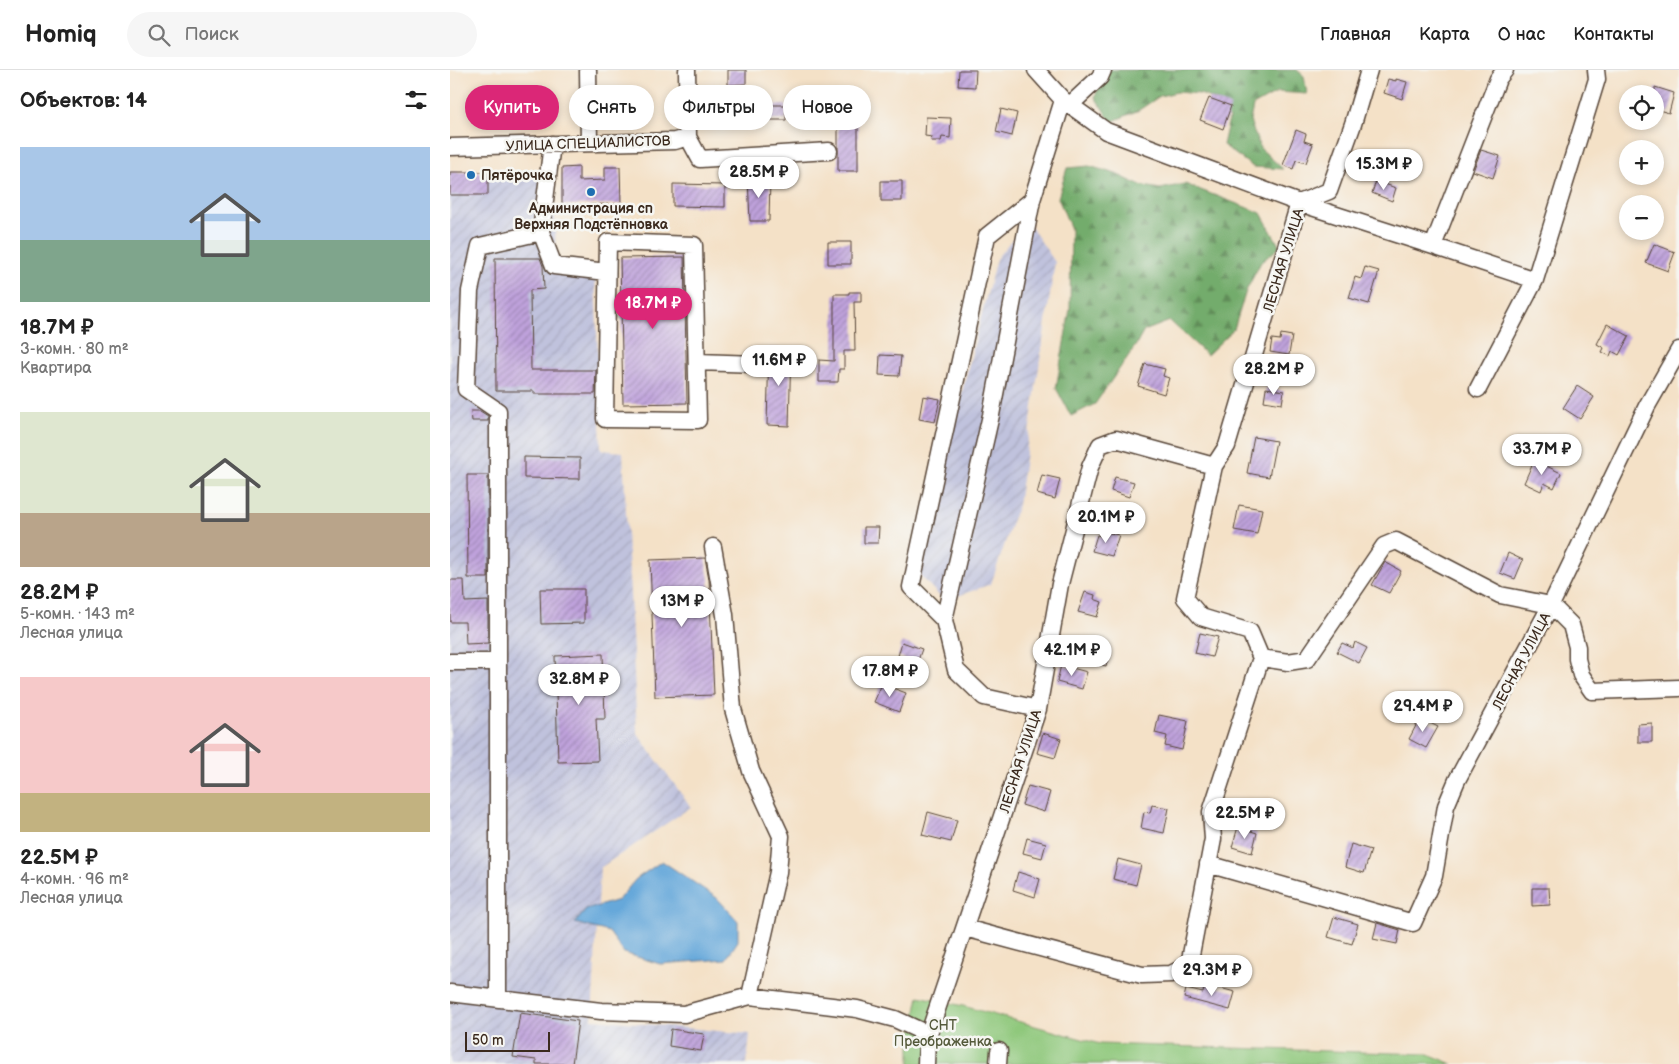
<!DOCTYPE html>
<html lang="ru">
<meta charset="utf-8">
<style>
body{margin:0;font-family:"Balsamiq Sans",sans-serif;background:#f6f6f6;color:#222;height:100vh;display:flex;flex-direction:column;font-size:19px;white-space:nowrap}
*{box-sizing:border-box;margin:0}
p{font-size:16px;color:#767676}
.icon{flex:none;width:28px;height:28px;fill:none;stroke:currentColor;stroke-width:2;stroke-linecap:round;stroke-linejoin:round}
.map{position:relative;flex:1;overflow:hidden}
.sheet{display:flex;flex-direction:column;background:#fff;width:450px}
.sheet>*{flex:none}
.top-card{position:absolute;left:15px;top:15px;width:475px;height:45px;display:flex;gap:10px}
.buttons{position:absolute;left:1169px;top:15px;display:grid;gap:10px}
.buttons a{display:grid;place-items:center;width:45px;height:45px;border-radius:50%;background:#fff;box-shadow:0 2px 8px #0003;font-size:25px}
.scale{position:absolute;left:15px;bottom:12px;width:85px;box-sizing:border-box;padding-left:5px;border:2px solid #3b2a1e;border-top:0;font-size:14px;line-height:18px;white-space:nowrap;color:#3b2a1e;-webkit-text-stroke:4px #f6f6f2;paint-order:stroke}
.price{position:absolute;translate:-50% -42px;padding:0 11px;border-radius:18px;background:#fff;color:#222;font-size:16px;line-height:32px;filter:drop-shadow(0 1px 2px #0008)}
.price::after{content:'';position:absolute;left:50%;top:30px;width:15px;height:11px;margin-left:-8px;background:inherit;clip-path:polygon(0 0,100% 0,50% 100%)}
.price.on{background:#db2777;color:#fff}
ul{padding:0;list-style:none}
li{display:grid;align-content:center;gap:10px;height:265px;padding:0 20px}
li span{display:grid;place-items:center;height:155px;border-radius:0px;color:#555}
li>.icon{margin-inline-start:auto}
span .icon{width:90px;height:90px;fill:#fffc;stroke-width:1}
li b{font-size:21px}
h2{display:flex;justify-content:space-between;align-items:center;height:60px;padding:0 20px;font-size:21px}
.tag{padding:0 18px;border-radius:22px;background:#fff;box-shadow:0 2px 8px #0003;font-size:18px;line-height:45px}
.tag.on{background:#db2777;color:#fff}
header{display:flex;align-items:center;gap:30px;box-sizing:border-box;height:70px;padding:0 25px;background:#fff;border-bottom:1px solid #e0e0e0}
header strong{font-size:24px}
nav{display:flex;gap:28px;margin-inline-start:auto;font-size:18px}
.search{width:350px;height:45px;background:#f6f6f6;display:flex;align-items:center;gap:12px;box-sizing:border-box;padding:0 18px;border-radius:28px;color:#767676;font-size:19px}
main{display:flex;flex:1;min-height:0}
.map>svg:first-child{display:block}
.industrial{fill:url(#industrial-furrows)}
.green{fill:#8fc87c;stroke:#65794d}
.forest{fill:url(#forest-firs);stroke:#576b45}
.water{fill:#66a8da;stroke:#50697c}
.building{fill:url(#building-hatch)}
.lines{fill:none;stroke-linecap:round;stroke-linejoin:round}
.minor-casing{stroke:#574537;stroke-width:19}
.minor{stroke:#fff;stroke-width:16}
.poi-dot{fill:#1f6fb2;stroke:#f6f6f2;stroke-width:2}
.labels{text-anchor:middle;stroke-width:5;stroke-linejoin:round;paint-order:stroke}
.street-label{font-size:14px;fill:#3b2a1e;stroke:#f6f6f2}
.poi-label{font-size:14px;font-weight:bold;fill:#3b2a1e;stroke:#f6f6f2;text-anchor:start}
.park-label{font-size:14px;fill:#54593a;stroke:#f6f6f2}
</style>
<header>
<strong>Homiq</strong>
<div class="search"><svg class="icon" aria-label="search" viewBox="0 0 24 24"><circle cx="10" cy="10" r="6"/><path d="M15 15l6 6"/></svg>Поиск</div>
<nav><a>Главная</a><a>Карта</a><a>О нас</a><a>Контакты</a></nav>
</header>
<main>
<section class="sheet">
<h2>Объектов: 14<svg class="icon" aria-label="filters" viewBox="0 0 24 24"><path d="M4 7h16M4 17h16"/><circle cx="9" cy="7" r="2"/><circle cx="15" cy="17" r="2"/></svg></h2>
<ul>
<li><span style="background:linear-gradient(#a9c7e8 60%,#7fa58c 0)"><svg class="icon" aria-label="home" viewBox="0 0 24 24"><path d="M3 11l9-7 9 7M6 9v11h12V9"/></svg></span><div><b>18.7M ₽</b><p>3-комн. · 80 m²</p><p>Квартира</p></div></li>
<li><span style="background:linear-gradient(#dfe7d0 65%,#b9a48a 0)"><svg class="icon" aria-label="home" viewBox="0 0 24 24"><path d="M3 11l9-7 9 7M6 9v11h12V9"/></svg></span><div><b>28.2M ₽</b><p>5-комн. · 143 m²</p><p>Лесная улица</p></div></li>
<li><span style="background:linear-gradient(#f6c9c9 75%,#c2b280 0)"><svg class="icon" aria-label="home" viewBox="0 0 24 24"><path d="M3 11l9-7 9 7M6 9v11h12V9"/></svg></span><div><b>22.5M ₽</b><p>4-комн. · 96 m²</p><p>Лесная улица</p></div></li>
</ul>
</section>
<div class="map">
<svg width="1229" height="994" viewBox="0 0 1229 994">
<defs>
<pattern id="industrial-furrows" width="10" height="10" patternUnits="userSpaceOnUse" patternTransform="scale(1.25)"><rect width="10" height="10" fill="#c0c2dd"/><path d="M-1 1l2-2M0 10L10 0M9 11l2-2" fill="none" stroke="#a6a7bd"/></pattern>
<pattern id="forest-firs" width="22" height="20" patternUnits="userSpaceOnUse" patternTransform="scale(1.25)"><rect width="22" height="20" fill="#73ac6c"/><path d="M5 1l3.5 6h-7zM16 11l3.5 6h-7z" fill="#608c58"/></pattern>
<pattern id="building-hatch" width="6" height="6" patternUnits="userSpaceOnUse" patternTransform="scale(1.25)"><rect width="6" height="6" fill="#bfa2dc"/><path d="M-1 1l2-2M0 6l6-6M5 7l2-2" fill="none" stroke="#9c84b2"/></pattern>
</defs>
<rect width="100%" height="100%" fill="#f6f6f2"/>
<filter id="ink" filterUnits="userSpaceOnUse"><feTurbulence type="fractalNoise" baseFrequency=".02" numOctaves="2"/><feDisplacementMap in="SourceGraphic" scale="10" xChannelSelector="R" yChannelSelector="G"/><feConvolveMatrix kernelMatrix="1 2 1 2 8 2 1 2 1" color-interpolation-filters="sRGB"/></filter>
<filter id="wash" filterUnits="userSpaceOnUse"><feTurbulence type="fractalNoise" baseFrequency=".0096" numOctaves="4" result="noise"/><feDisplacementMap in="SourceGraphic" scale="20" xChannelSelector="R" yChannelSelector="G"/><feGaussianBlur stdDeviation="1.12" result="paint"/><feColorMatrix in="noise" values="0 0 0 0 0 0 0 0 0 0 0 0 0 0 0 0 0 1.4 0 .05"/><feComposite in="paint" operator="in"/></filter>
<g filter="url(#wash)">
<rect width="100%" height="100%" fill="#f4e1c7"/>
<path class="industrial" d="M 104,101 L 106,203 L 145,202 L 151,380 L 173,382 L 187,663 L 241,737 L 150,798 L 142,949 L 300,964 L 297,994 L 0,994 L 0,103 Z
M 577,151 L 605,192 L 568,435 L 541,514 L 494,531 L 466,501 L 546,189 Z"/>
<path class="green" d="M 469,926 L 513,936 L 650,974 L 978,984 L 1003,994 L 460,994 L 460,972 Z"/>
<path class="forest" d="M 655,0 L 847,0 L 854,6 L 857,24 L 828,22 L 803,36 L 800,51 L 810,78 L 833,99 L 803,97 L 773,75 L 779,48 L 768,31 L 750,24 L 727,22 L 710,26 L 689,40 L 661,52 L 645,27 Z
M 639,96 L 666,104 L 689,115 L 710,119 L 735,114 L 811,143 L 830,177 L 811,192 L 796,221 L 784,259 L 757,285 L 720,251 L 694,261 L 686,275 L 645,334 L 621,346 L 606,318 L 620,239 L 621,159 L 608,128 L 617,98 Z"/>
<path class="water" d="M 212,791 L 267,828 L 288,851 L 288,871 L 276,889 L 210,894 L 174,883 L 159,862 L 125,853 L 136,840 L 168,830 L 186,809 Z"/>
<g id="blocks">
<path class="building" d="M 278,0 L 296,0 L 296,14 L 278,15 Z
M 509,0 L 526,0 L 525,17 L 508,16 Z
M 938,9 L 946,11 L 946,9 L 957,12 L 952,29 L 934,23 Z
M 1205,17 L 1224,23 L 1219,43 L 1205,39 Z
M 759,28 L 781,36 L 773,59 L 750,50 Z
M 320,35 L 336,35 L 336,50 L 320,50 Z
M 551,39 L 567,43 L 562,66 L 546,62 Z
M 476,47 L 501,48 L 500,68 L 492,67 L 491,71 L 481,71 L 482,67 L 475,66 Z
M 388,50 L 408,50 L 408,101 L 388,101 Z
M 846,60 L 856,64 L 854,71 L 863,74 L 856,93 L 846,90 L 843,99 L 833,95 Z
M 1031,80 L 1050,86 L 1043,108 L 1023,101 Z
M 129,97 L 129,111 L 155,110 L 155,97 L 170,97 L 171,134 L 112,135 L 112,98 Z
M 0,102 L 38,102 L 38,125 L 0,125 Z
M 298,108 L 320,108 L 319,151 L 300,151 Z
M 431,111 L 452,111 L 452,131 L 431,131 Z
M 926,111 L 946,118 L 942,131 L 922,123 Z
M 223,114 L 275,115 L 275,137 L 223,136 Z
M 378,172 L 401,172 L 401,194 L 378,194 Z
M 1204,174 L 1225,182 L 1218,201 L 1196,193 Z
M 234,187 L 237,333 L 173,334 L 170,188 Z
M 45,188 L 90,188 L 93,196 L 94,219 L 80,220 L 81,300 L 146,300 L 145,324 L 84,324 L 84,321 L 46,321 Z
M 915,197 L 929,201 L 919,234 L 899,228 L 905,207 L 911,209 Z
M 399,222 L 411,222 L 411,232 L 404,232 L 405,281 L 394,281 L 394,299 L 389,299 L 388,312 L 369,312 L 369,290 L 384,291 L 384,224 L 399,224 Z
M 1157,254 L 1179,266 L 1169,285 L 1162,281 L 1160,286 L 1152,282 L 1154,278 L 1147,274 Z
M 831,264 L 842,266 L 839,285 L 820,282 L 822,269 L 830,270 Z
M 319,278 L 341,278 L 339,356 L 317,355 Z
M 430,285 L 451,286 L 449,306 L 429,305 Z
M 695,294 L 715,299 L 713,306 L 719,308 L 714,324 L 688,316 Z
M 1127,316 L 1144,327 L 1130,349 L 1113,338 Z
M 816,318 L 834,321 L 832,334 L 814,331 Z
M 473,326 L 490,329 L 485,352 L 469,349 Z
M 21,341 L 30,341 L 38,346 L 38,351 L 22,351 Z
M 804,367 L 826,371 L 819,407 L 797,403 Z
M 74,387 L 130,388 L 130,409 L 74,408 Z
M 1084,390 L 1111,403 L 1104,418 L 1094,413 L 1091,421 L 1074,413 Z
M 17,405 L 38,405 L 38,508 L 18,508 Z
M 592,405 L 610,409 L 605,429 L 587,424 Z
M 665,407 L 684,412 L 679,427 L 661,421 Z
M 789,435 L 812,439 L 807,464 L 784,460 Z
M 414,457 L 429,457 L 428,473 L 414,473 Z
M 656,462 L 669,465 L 662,486 L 642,481 L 647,465 L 655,467 Z
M 1058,483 L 1073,490 L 1065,509 L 1050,503 Z
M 255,488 L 259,509 L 264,625 L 205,627 L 200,490 Z
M 935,492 L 951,501 L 939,523 L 922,515 Z
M 0,510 L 14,510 L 15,532 L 38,531 L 38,573 L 16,574 L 15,552 L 0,552 Z
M 90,519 L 134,519 L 134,553 L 91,554 Z
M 635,522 L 645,525 L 644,529 L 652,532 L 647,547 L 628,542 Z
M 750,563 L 768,567 L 762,587 L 745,583 Z
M 639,570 L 657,575 L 654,583 L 659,584 L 656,596 L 634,590 Z
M 452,572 L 472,579 L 467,593 L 448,586 Z
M 905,572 L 917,578 L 909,593 L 887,582 L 892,573 L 903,578 Z
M 153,584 L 155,649 L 146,649 L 148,691 L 108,692 L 105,586 Z
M 611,595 L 637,602 L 632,619 L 607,612 Z
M 432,614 L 456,623 L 449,642 L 424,632 Z
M 709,645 L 738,651 L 732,680 L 715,676 L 717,666 L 705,663 Z
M 970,648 L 988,657 L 976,678 L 959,669 Z
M 1202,653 L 1202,672 L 1188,672 L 1188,654 Z
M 593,663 L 611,669 L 605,688 L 587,683 Z
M 578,716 L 600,722 L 594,742 L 572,735 Z
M 702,735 L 719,738 L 714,763 L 691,758 L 694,742 L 700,743 Z
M 478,742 L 507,750 L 501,772 L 472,765 Z
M 788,757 L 807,763 L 802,783 L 782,777 Z
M 577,768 L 596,773 L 592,788 L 573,783 Z
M 901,774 L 921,780 L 914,803 L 895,797 Z
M 668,789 L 691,795 L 686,815 L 663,809 Z
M 568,802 L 590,809 L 585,827 L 563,820 Z
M 1082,818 L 1099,818 L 1100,835 L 1082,836 Z
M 884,847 L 908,854 L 902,874 L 878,867 Z
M 927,853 L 950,860 L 947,874 L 923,869 Z
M 755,914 L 785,922 L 780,940 L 734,928 L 736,919 L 753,923 Z
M 70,943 L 128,951 L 122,994 L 86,994 L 86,990 L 63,987 Z
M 221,959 L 254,964 L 251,981 L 219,976 Z"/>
</g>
</g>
<g filter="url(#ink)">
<use href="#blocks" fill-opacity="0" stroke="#574537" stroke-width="1"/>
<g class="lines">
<g class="minor-casing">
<path id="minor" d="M 138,0 L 139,73
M 586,0 L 613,30 L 656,61 L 849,133 L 983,176 L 1048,9 L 1055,0
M 620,35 L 650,7 L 653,0
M 238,67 L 250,89 L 379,81
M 102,74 L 91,162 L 104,196 L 157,202
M 0,77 L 225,71 L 238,67 L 237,0
M 849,133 L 879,121 L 903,54 L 919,0
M 158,172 L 244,175 L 248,350 L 155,349 Z
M 983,176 L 1085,210
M 247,292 L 307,294
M 1028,319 L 1085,210 L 1147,9 L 1146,0
M 263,477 L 275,545 L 283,639 L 301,701 L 331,766 L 328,802 L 300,926
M 494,550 L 541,345 L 582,130
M 811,588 L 838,592 L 857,589 L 934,476 L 946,471 L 1050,525 L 1101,535 L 1121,555 L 1127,577 L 1127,589 L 1131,605 L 1142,621 L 1229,618
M 0,592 L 48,592
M 588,639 L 534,627 L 506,600 L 494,550 L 461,517 L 537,166 L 582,130 L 613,30
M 758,794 L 963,853 L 984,806 L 996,736 L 1007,710 L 1101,535 L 1197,336 L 1229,280
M 515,858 L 692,905 L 721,904 L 739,895 L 763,769 L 761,742 L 811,588 L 800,562 L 751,547 L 735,528 L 764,396
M 0,923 L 151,941 L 234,944 L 300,926 L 407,939 L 445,949 L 471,961 L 477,969
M 48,929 L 48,341 L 16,319 L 20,221 L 30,176 L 91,162
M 476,994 L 477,969 L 588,639 L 610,514 L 640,397 L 650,375 L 666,369 L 764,396 L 777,376 L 849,133
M 548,994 L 549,981"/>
</g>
<use href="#minor" class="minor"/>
</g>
</g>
<g class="poi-dot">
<circle cx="21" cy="105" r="5"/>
<circle cx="141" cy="122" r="5"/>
</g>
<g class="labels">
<g class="street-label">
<text transform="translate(138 73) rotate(-2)" y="5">УЛИЦА СПЕЦИАЛИСТОВ</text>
<text transform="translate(833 190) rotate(-73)" y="5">ЛЕСНАЯ УЛИЦА</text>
<text transform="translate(1071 591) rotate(-62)" y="5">ЛЕСНАЯ УЛИЦА</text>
<text transform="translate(570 691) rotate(-72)" y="5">ЛЕСНАЯ УЛИЦА</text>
</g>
<g class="poi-label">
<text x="31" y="110">Пятёрочка</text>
<text x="141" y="143" text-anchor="middle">Администрация сп<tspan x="141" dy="16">Верхняя Подстёпновка</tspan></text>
</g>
<g class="park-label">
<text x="493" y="960">СНТ<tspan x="493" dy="16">Преображенка</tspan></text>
</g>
</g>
</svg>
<div class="buttons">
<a><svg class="icon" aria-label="locate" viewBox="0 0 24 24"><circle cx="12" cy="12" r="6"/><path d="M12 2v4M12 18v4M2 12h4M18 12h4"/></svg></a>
<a>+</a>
<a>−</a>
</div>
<div class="scale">50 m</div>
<b class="price" style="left:934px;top:121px">15.3M ₽</b>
<b class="price" style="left:309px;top:129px">28.5M ₽</b>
<b class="price on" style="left:203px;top:260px">18.7M ₽</b>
<b class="price" style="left:329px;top:317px">11.6M ₽</b>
<b class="price" style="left:824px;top:326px">28.2M ₽</b>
<b class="price" style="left:1092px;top:406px">33.7M ₽</b>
<b class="price" style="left:656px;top:474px">20.1M ₽</b>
<b class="price" style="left:232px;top:558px">13M ₽</b>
<b class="price" style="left:622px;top:607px">42.1M ₽</b>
<b class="price" style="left:440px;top:628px">17.8M ₽</b>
<b class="price" style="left:129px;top:636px">32.8M ₽</b>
<b class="price" style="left:973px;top:663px">29.4M ₽</b>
<b class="price" style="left:795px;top:770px">22.5M ₽</b>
<b class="price" style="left:762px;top:927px">29.3M ₽</b>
<div class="top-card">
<a class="tag on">Купить</a>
<a class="tag">Снять</a>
<a class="tag">Фильтры</a>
<a class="tag">Новое</a>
</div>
</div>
</main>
